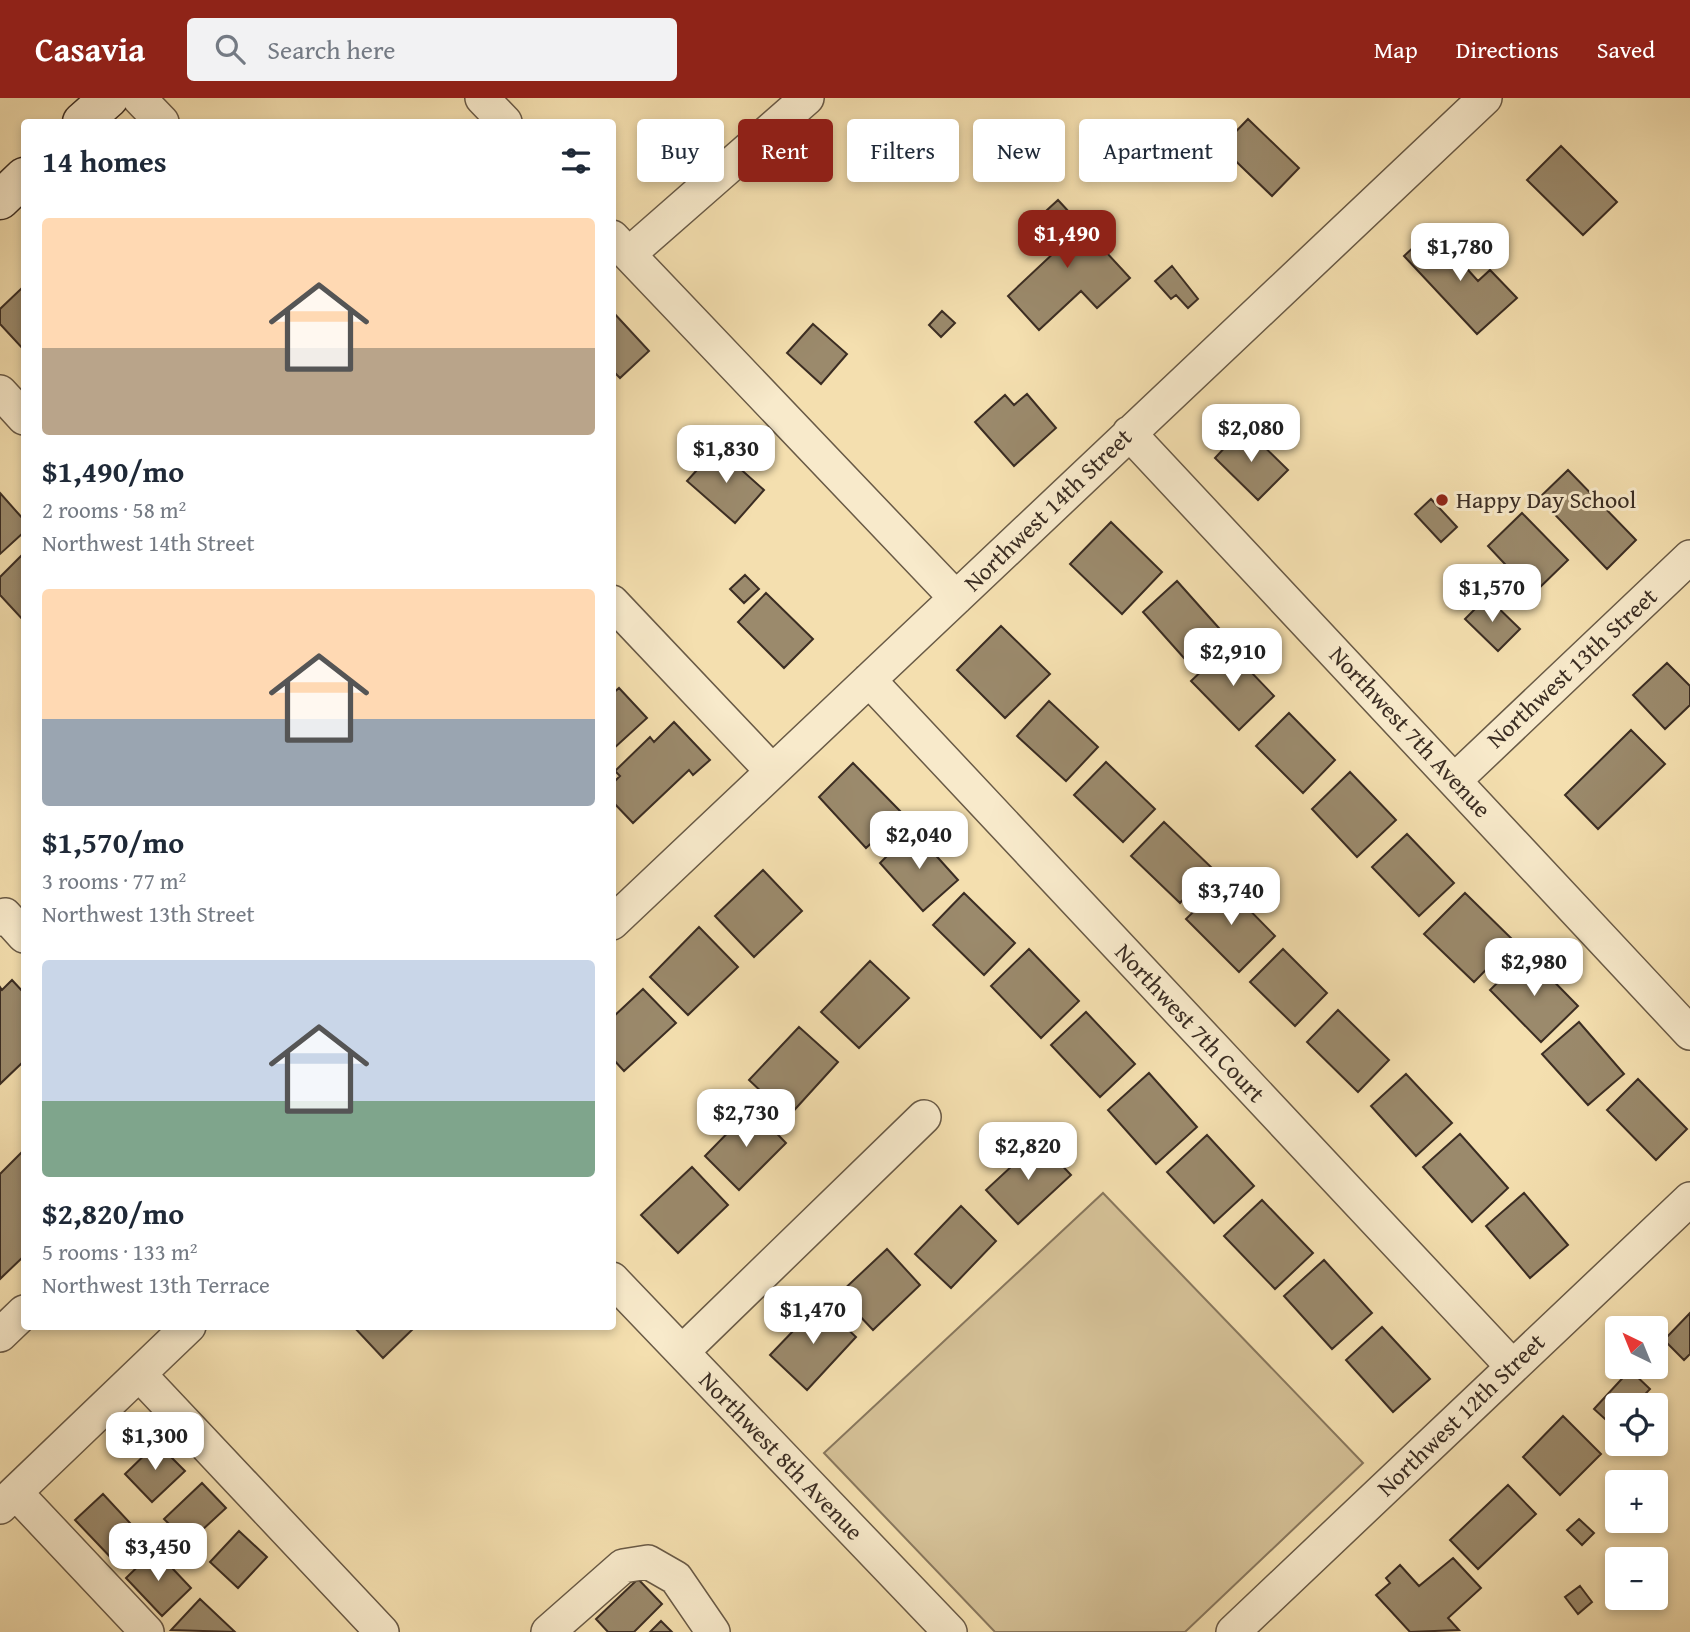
<!DOCTYPE html>
<meta charset="utf-8">
<style>
body{margin:0;font-family:"Gentium Book Plus",serif;background:#f2f2f3;color:#1f2937;height:100vh;display:flex;flex-direction:column;font-size:26px;white-space:nowrap}
*{box-sizing:border-box;margin:0}
p{font-size:23px;color:#747a83}
.icon{flex:none;width:38px;height:38px;fill:none;stroke:currentColor;stroke-width:2;stroke-linecap:round;stroke-linejoin:round}
.map{position:relative;flex:1;overflow:hidden}
.panel{position:absolute;left:21px;top:21px;width:595px;height:1211px;display:flex;flex-direction:column;background:#fff;border-radius:7px;box-shadow:0 4px 10px #0003}
.panel>*{flex:none}
.guide{position:absolute;left:637px;top:21px;width:665px;height:63px;display:flex;gap:14px}
.needle{width:46px;rotate:317deg}
.controls{position:absolute;left:1605px;top:1218px;display:grid;gap:14px}
.controls a{display:grid;place-items:center;width:63px;height:63px;border-radius:7px;background:#fff;box-shadow:0 4px 10px #0003;font-size:35px}
.price{position:absolute;translate:-50% -60px;padding:0 16px;border-radius:14px;background:#fff;color:#222;font-size:23px;line-height:46px;filter:drop-shadow(0 2px 4px #0008)}
.price::after{content:'';position:absolute;left:50%;top:42px;width:21px;height:16px;margin-left:-10px;background:inherit;clip-path:polygon(0 0,100% 0,50% 100%)}
.price.active{background:#8f2418;color:#fff}
ul{padding:0;list-style:none}
li{display:grid;align-content:center;gap:14px;height:371px;padding:0 21px}
li span{display:grid;place-items:center;height:217px;border-radius:7px;color:#555}
li>.icon{margin-inline-start:auto}
span .icon{width:126px;height:126px;fill:#fffc;stroke-width:1}
li b{font-size:30px}
h2{display:flex;justify-content:space-between;align-items:center;height:84px;padding:0 21px;font-size:30px}
.chip{padding:0 24px;border-radius:7px;background:#fff;box-shadow:0 4px 10px #0003;font-size:24px;line-height:63px}
.chip.active{background:#8f2418;color:#fff}
header{display:flex;align-items:center;gap:42px;box-sizing:border-box;height:98px;padding:0 35px;background:#8f2418;color:#fff}
header strong{font-size:33px}
nav{display:flex;gap:38px;margin-inline-start:auto;font-size:24px}
.search{width:490px;height:63px;background:#f2f2f3;display:flex;align-items:center;gap:18px;box-sizing:border-box;padding:0 24px;border-radius:7px;color:#747a83;font-size:26px}
.map>svg:first-child{display:block}
.green{fill:#d5c197;stroke:#88775d;stroke-width:2}
.building{fill:#9b8a6c;stroke:#3b2d23;stroke-width:2}
.lines{fill:none;stroke-linecap:round;stroke-linejoin:round}
.street-casing{stroke:#695a46;stroke-width:36}
.secondary-casing{stroke:#3b2d23;stroke-width:41}
.street{stroke:#f8eacb;stroke-width:33}
.secondary{stroke:#f8eacb;stroke-width:38}
.poi-dot{fill:#8f2418;stroke:#f8eacb;stroke-width:2.5}
.labels{text-anchor:middle;stroke-width:6;stroke-linejoin:round;paint-order:stroke}
.poi-label{font-size:24px;fill:#3b2d23;stroke:#f8eacb;text-anchor:start}
.street-label{font-size:24px;fill:#3b2d23;stroke:#f8eacb}
</style>
<header>
<strong>Casavia</strong>
<div class="search"><svg class="icon" aria-label="search" viewBox="0 0 24 24"><circle cx="10" cy="10" r="6"/><path d="M15 15l6 6"/></svg>Search here</div>
<nav><a>Map</a><a>Directions</a><a>Saved</a></nav>
</header>
<div class="map">
<svg width="1690" height="1534" viewBox="0 0 1690 1534">
<rect width="100%" height="100%" fill="#f4dfaf"/>
<filter id="stains"><feTurbulence type="fractalNoise" baseFrequency=".00286" numOctaves="4"/><feColorMatrix values="0 0 0 0 .2 0 0 0 0 .09 0 0 0 0 .02 0 0 0 .5 -.17"/></filter>
<radialGradient id="worn" r=".72"><stop offset=".6" stop-color="#630" stop-opacity="0"/><stop offset="1" stop-color="#630" stop-opacity=".3"/></radialGradient>
<path class="green" d="M 1103,1095 L 1363,1365 L 1185,1534 L 995,1534 L 824,1355 Z"/>
<path class="building" d="M 1248,21 L 1299,70 L 1272,98 L 1221,49 Z
M 1561,48 L 1617,104 L 1583,137 L 1527,82 Z
M 1058,102 L 1130,180 L 1097,210 L 1081,193 L 1039,232 L 1008,198 L 1059,150 L 1035,123 Z
M 1432,132 L 1478,183 L 1490,172 L 1517,200 L 1477,236 L 1404,158 Z
M 1172,168 L 1198,201 L 1188,210 L 1176,197 L 1171,201 L 1155,183 Z
M 24,188 L 24,252 L 0,226 L 0,211 Z
M 612,213 L 649,253 L 620,280 L 612,272 Z
M 942,213 L 955,225 L 941,239 L 929,227 Z
M 813,226 L 847,256 L 821,286 L 787,255 Z
M 1027,296 L 1056,330 L 1014,368 L 975,324 L 1005,297 L 1014,307 Z
M 1244,329 L 1288,372 L 1258,402 L 1215,360 Z
M 717,350 L 764,392 L 735,425 L 687,383 Z
M 1568,372 L 1636,442 L 1607,471 L 1539,400 Z
M 0,395 L 24,422 L 24,434 L 0,456 Z
M 1431,401 L 1457,429 L 1441,444 L 1415,416 Z
M 1522,415 L 1568,462 L 1533,496 L 1488,448 Z
M 1111,424 L 1162,474 L 1122,516 L 1070,466 Z
M 24,455 L 24,523 L 0,497 L 0,479 Z
M 745,477 L 759,491 L 744,505 L 730,491 Z
M 1177,483 L 1226,538 L 1192,569 L 1143,514 Z
M 766,495 L 813,541 L 784,570 L 738,524 Z
M 1487,499 L 1520,531 L 1498,553 L 1465,521 Z
M 1001,528 L 1050,576 L 1005,620 L 957,572 Z
M 1227,549 L 1274,598 L 1239,632 L 1191,583 Z
M 1667,565 L 1690,588 L 1690,607 L 1665,631 L 1633,597 Z
M 619,590 L 647,620 L 612,652 L 612,596 Z
M 1049,603 L 1098,649 L 1066,683 L 1017,638 Z
M 1289,615 L 1335,662 L 1303,695 L 1256,648 Z
M 674,624 L 710,662 L 693,677 L 689,672 L 633,725 L 612,703 L 612,686 L 620,678 L 615,673 L 650,639 L 654,644 Z
M 1631,632 L 1665,666 L 1598,731 L 1565,697 Z
M 1106,664 L 1155,711 L 1123,744 L 1074,697 Z
M 853,665 L 903,716 L 866,750 L 819,699 Z
M 1350,674 L 1396,722 L 1357,759 L 1312,711 Z
M 1164,724 L 1212,770 L 1180,805 L 1131,758 Z
M 913,732 L 958,782 L 923,813 L 880,765 Z
M 1407,736 L 1454,785 L 1419,818 L 1372,769 Z
M 763,772 L 802,813 L 754,859 L 715,818 Z
M 1223,785 L 1275,838 L 1239,874 L 1186,821 Z
M 964,795 L 1015,845 L 984,877 L 933,827 Z
M 1465,795 L 1514,843 L 1474,884 L 1424,836 Z
M 699,829 L 738,869 L 688,917 L 650,879 Z
M 1029,851 L 1079,903 L 1041,940 L 991,888 Z
M 1283,851 L 1327,895 L 1295,928 L 1250,884 Z
M 1527,856 L 1578,908 L 1541,944 L 1490,892 Z
M 870,863 L 909,900 L 859,950 L 821,914 Z
M 12,882 L 24,895 L 24,963 L 0,986 L 0,889 L 2,892 Z
M 643,891 L 676,925 L 624,973 L 612,960 L 612,920 Z
M 1338,912 L 1389,962 L 1358,994 L 1307,944 Z
M 1086,914 L 1135,966 L 1100,999 L 1051,947 Z
M 1579,924 L 1624,976 L 1588,1007 L 1542,956 Z
M 799,929 L 838,964 L 788,1019 L 749,982 Z
M 1149,975 L 1197,1029 L 1156,1066 L 1108,1012 Z
M 1406,976 L 1452,1025 L 1416,1058 L 1371,1008 Z
M 1638,981 L 1687,1031 L 1656,1062 L 1607,1012 Z
M 752,1010 L 786,1045 L 739,1092 L 705,1058 Z
M 1460,1036 L 1508,1090 L 1472,1124 L 1423,1069 Z
M 1207,1037 L 1254,1088 L 1214,1125 L 1167,1074 Z
M 1039,1043 L 1071,1077 L 1018,1126 L 986,1092 Z
M 24,1052 L 24,1158 L 0,1181 L 0,1076 Z
M 692,1069 L 728,1107 L 678,1155 L 641,1117 Z
M 1524,1095 L 1568,1147 L 1530,1180 L 1486,1128 Z
M 1262,1102 L 1313,1155 L 1275,1191 L 1224,1138 Z
M 961,1108 L 996,1143 L 951,1190 L 915,1156 Z
M 887,1151 L 920,1187 L 873,1232 L 839,1196 Z
M 1324,1162 L 1372,1215 L 1332,1251 L 1284,1198 Z
M 820,1205 L 856,1239 L 807,1292 L 770,1257 Z
M 1690,1215 L 1690,1256 L 1684,1262 L 1664,1242 Z
M 353,1228 L 416,1228 L 383,1260 Z
M 1382,1229 L 1430,1281 L 1393,1314 L 1346,1262 Z
M 1630,1272 L 1650,1291 L 1635,1307 L 1617,1307 L 1617,1326 L 1614,1329 L 1594,1311 Z
M 1563,1318 L 1601,1356 L 1560,1397 L 1523,1359 Z
M 157,1345 L 185,1373 L 152,1404 L 125,1376 Z
M 202,1385 L 226,1410 L 188,1445 L 164,1421 Z
M 1508,1387 L 1536,1416 L 1478,1471 L 1450,1442 Z
M 103,1396 L 143,1439 L 116,1465 L 75,1422 Z
M 1579,1421 L 1594,1435 L 1582,1447 L 1567,1432 Z
M 239,1433 L 267,1459 L 238,1490 L 210,1464 Z
M 155,1452 L 191,1490 L 162,1518 L 126,1480 Z
M 1453,1460 L 1481,1490 L 1448,1520 L 1459,1532 L 1410,1534 L 1376,1497 L 1390,1485 L 1386,1480 L 1400,1467 L 1419,1488 Z
M 638,1481 L 662,1506 L 634,1534 L 608,1534 L 596,1521 Z
M 1580,1488 L 1592,1504 L 1578,1516 L 1565,1499 Z
M 200,1501 L 235,1534 L 171,1532 Z
M 661,1523 L 672,1534 L 650,1534 Z"/>
<g class="lines">
<g class="street-casing">
<path id="street" d="M 139,0 L 162,24
M 482,0 L 505,24
M 612,139 L 956,500
M 629,156 L 807,0
M 0,294 L 24,320
M 1129,335 L 1690,935
M 612,504 L 772,673
M 869,582 L 1512,1268
M 1455,682 L 1690,459
M 0,821 L 5,817 L 24,838
M 612,825 L 1485,0
M 612,1181 L 950,1534
M 0,1237 L 24,1214
M 682,1254 L 924,1019
M 139,1276 L 382,1534
M 16,1395 L 147,1534
M 0,1409 L 189,1228
M 548,1534 L 623,1468 L 648,1464 L 676,1480 L 713,1534
M 1233,1534 L 1690,1101"/>
</g>
<g class="secondary-casing">
<path id="secondary" d="M 82,24 L 109,0
M 0,102 L 24,79"/>
</g>
<use href="#street" class="street"/>
<use href="#secondary" class="secondary"/>
</g>
<circle class="poi-dot" cx="1442" cy="402" r="7"/>
<g class="labels">
<g class="poi-label">
<text x="1456" y="410">Happy Day School</text>
</g>
<g class="street-label">
<text transform="translate(1048 412) rotate(-44)" y="8">Northwest 14th Street</text>
<text transform="translate(1572 570) rotate(-43)" y="8">Northwest 13th Street</text>
<text transform="translate(1410 634) rotate(47)" y="8">Northwest 7th Avenue</text>
<text transform="translate(1190 925) rotate(47)" y="8">Northwest 7th Court</text>
<text transform="translate(1461 1317) rotate(-44)" y="8">Northwest 12th Street</text>
<text transform="translate(781 1358) rotate(46)" y="8">Northwest 8th Avenue</text>
</g>
</g>
<rect width="100%" height="100%" filter="url(#stains)"/>
<rect width="100%" height="100%" fill="url(#worn)"/>
</svg>
<div class="controls">
<a><svg class="needle" viewBox="-14 -14 28 28"><path d="M0-13l5 13h-10z" fill="#e53935"/><path d="M0 13l5-13h-10z" fill="#747a83"/></svg></a>
<a><svg class="icon" aria-label="locate" viewBox="0 0 24 24"><circle cx="12" cy="12" r="6"/><path d="M12 2v4M12 18v4M2 12h4M18 12h4"/></svg></a>
<a>+</a>
<a>−</a>
</div>
<b class="price active" style="left:1067px;top:172px">$1,490</b>
<b class="price" style="left:1460px;top:185px">$1,780</b>
<b class="price" style="left:1251px;top:366px">$2,080</b>
<b class="price" style="left:726px;top:387px">$1,830</b>
<b class="price" style="left:1492px;top:526px">$1,570</b>
<b class="price" style="left:1233px;top:590px">$2,910</b>
<b class="price" style="left:919px;top:773px">$2,040</b>
<b class="price" style="left:1231px;top:829px">$3,740</b>
<b class="price" style="left:1534px;top:900px">$2,980</b>
<b class="price" style="left:746px;top:1051px">$2,730</b>
<b class="price" style="left:1028px;top:1084px">$2,820</b>
<b class="price" style="left:813px;top:1248px">$1,470</b>
<b class="price" style="left:155px;top:1374px">$1,300</b>
<b class="price" style="left:158px;top:1485px">$3,450</b>
<div class="guide">
<a class="chip">Buy</a>
<a class="chip active">Rent</a>
<a class="chip">Filters</a>
<a class="chip">New</a>
<a class="chip">Apartment</a>
</div>
<section class="panel">
<h2>14 homes<svg class="icon" aria-label="filters" viewBox="0 0 24 24"><path d="M4 7h16M4 17h16"/><circle cx="9" cy="7" r="2"/><circle cx="15" cy="17" r="2"/></svg></h2>
<ul>
<li><span style="background:linear-gradient(#ffd9b3 60%,#b9a48a 0)"><svg class="icon" aria-label="home" viewBox="0 0 24 24"><path d="M3 11l9-7 9 7M6 9v11h12V9"/></svg></span><div><b>$1,490/mo</b><p>2 rooms · 58 m²</p><p>Northwest 14th Street</p></div></li>
<li><span style="background:linear-gradient(#ffd9b3 60%,#9aa5b1 0)"><svg class="icon" aria-label="home" viewBox="0 0 24 24"><path d="M3 11l9-7 9 7M6 9v11h12V9"/></svg></span><div><b>$1,570/mo</b><p>3 rooms · 77 m²</p><p>Northwest 13th Street</p></div></li>
<li><span style="background:linear-gradient(#c9d6e8 65%,#7fa58c 0)"><svg class="icon" aria-label="home" viewBox="0 0 24 24"><path d="M3 11l9-7 9 7M6 9v11h12V9"/></svg></span><div><b>$2,820/mo</b><p>5 rooms · 133 m²</p><p>Northwest 13th Terrace</p></div></li>
</ul>
</section>
</div>
